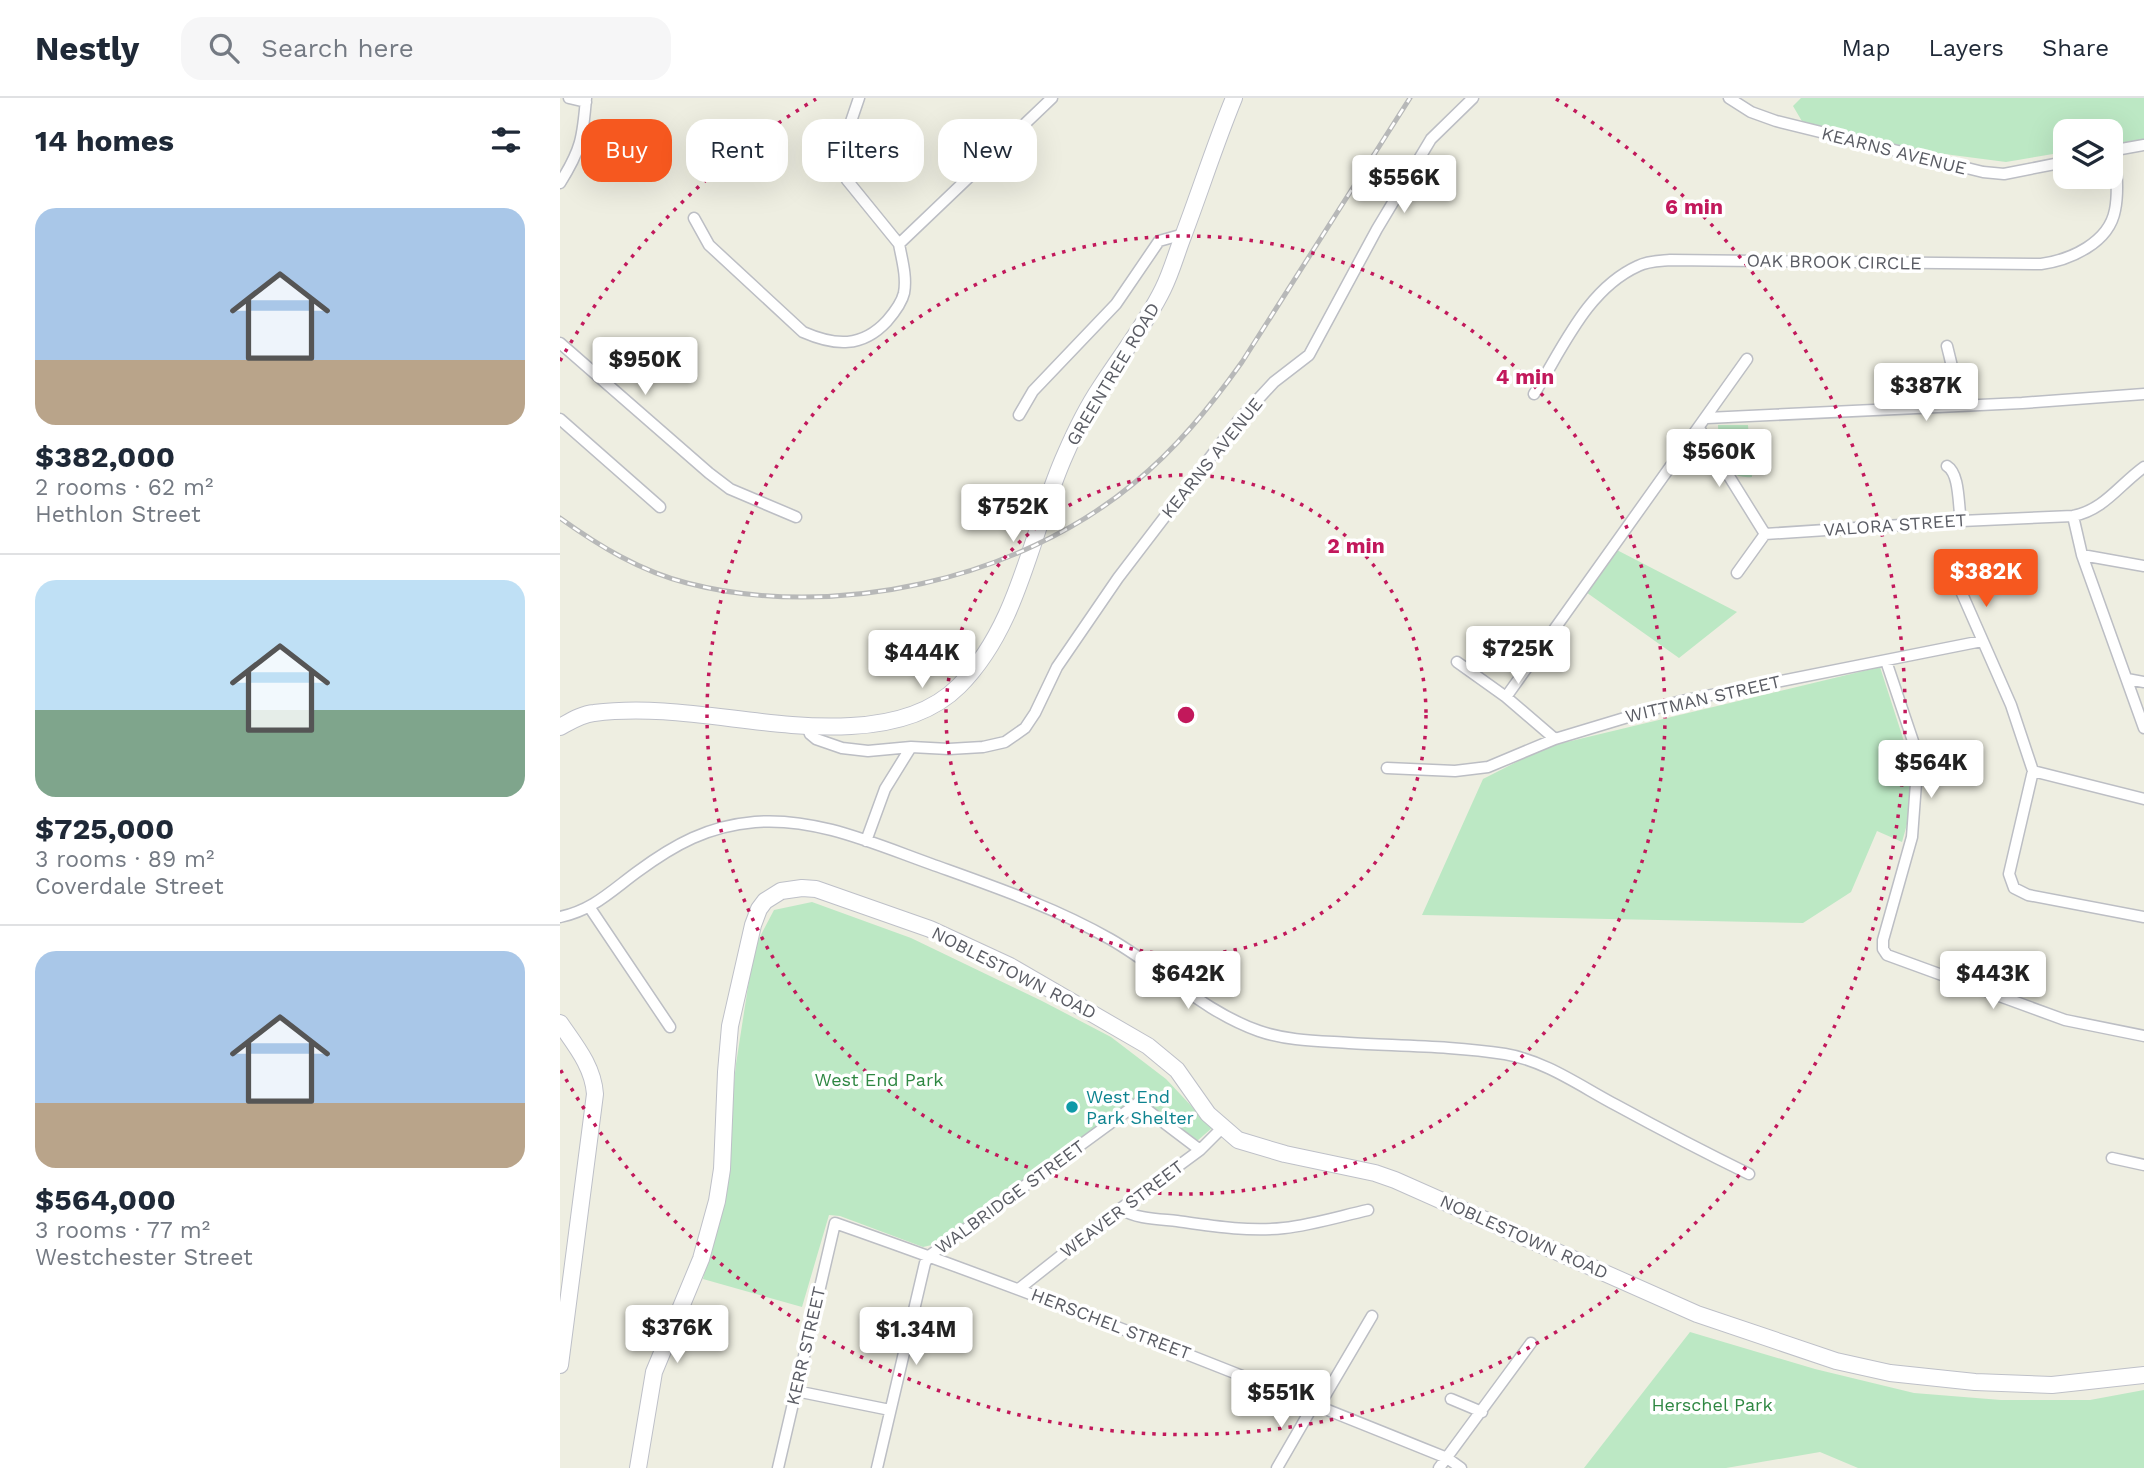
<!DOCTYPE html>
<meta charset="utf-8">
<style>
body{margin:0;font-family:"Work Sans",sans-serif;background:#f6f6f7;color:#1f2937;height:100vh;display:flex;flex-direction:column;font-size:26px;white-space:nowrap}
*{box-sizing:border-box;margin:0}
p{font-size:23px;color:#747a83}
.icon{flex:none;width:38px;height:38px;fill:none;stroke:currentColor;stroke-width:2;stroke-linecap:round;stroke-linejoin:round}
.map{position:relative;flex:1;overflow:hidden}
.side{display:flex;flex-direction:column;background:#fff;width:560px}
.side>*{flex:none}
.guide{position:absolute;left:21px;top:21px;width:665px;height:63px;display:flex;gap:14px}
.controls{position:absolute;left:1493px;top:21px;display:grid;gap:14px}
.controls a{display:grid;place-items:center;width:70px;height:70px;border-radius:14px;background:#fff;box-shadow:0 7px 28px #0002;font-size:35px}
.price{position:absolute;translate:-50% -60px;padding:0 16px;border-radius:7px;background:#fff;color:#222;font-size:23px;line-height:46px;filter:drop-shadow(0 2px 4px #0008)}
.price::after{content:'';position:absolute;left:50%;top:42px;width:21px;height:16px;margin-left:-10px;background:inherit;clip-path:polygon(0 0,100% 0,50% 100%)}
.price.selected{background:#f6581f;color:#fff}
ul{padding:0;list-style:none}
li{display:grid;align-content:center;gap:14px;height:371px;padding:0 35px}
li+li{border-top:2px solid #e0e1e3}
li span{display:grid;place-items:center;height:217px;border-radius:21px;color:#555}
li>.icon{margin-inline-start:auto}
span .icon{width:126px;height:126px;fill:#fffc;stroke-width:1}
li b{font-size:30px}
h2{display:flex;justify-content:space-between;align-items:center;height:84px;padding:0 35px;font-size:30px}
.pill{padding:0 24px;border-radius:21px;background:#fff;box-shadow:0 7px 28px #0002;font-size:24px;line-height:63px}
.pill.selected{background:#f6581f;color:#fff}
header{display:flex;align-items:center;gap:42px;box-sizing:border-box;height:98px;padding:0 35px;background:#fff;border-bottom:2px solid #e0e1e3}
header strong{font-size:33px}
nav{display:flex;gap:38px;margin-inline-start:auto;font-size:24px}
.search{width:490px;height:63px;background:#f6f6f7;display:flex;align-items:center;gap:18px;box-sizing:border-box;padding:0 24px;border-radius:21px;color:#747a83;font-size:26px}
main{display:flex;flex:1;min-height:0}
.map>svg:first-child{display:block}
.green{fill:#bce8c4}
.lines{fill:none;stroke-linecap:round;stroke-linejoin:round}
.minor-casing{stroke:#bcbec4;stroke-width:13}
.secondary-casing{stroke:#bec0c8;stroke-width:18}
.minor{stroke:#fff;stroke-width:10}
.secondary{stroke:#fff;stroke-width:16}
.rail-casing{stroke:#b7b8b8;stroke-width:5}
.rail{stroke:#fff;stroke-width:2.5;stroke-dasharray:8;stroke-linecap:butt}
.ring{fill:none;stroke:#c2185b;stroke-width:3.5;stroke-dasharray:3.5 7}
.culture-dot{fill:#0f9aa8;stroke:#fff;stroke-width:2.5}
.labels{text-anchor:middle;stroke-width:7;stroke-linejoin:round;paint-order:stroke}
.street-label{font-size:18px;fill:#5a5c64;stroke:#fff}
.park-label{font-size:18px;fill:#2e8742;stroke:#fff}
.culture-label{font-size:18px;fill:#0d838f;stroke:#fff;text-anchor:start}
.centre{fill:#c2185b;stroke:#fff;stroke-width:3.5}
.ring-label{font-size:21px;text-anchor:middle;font-weight:bold;fill:#c2185b;stroke:#fff;stroke-width:7;stroke-linejoin:round;paint-order:stroke}
</style>
<header>
<strong>Nestly</strong>
<div class="search"><svg class="icon" aria-label="search" viewBox="0 0 24 24"><circle cx="10" cy="10" r="6"/><path d="M15 15l6 6"/></svg>Search here</div>
<nav><a>Map</a><a>Layers</a><a>Share</a></nav>
</header>
<main>
<section class="side">
<h2>14 homes<svg class="icon" aria-label="filters" viewBox="0 0 24 24"><path d="M4 7h16M4 17h16"/><circle cx="9" cy="7" r="2"/><circle cx="15" cy="17" r="2"/></svg></h2>
<ul>
<li><span style="background:linear-gradient(#a9c7e8 70%,#b9a48a 0)"><svg class="icon" aria-label="home" viewBox="0 0 24 24"><path d="M3 11l9-7 9 7M6 9v11h12V9"/></svg></span><div><b>$382,000</b><p>2 rooms · 62 m²</p><p>Hethlon Street</p></div></li>
<li><span style="background:linear-gradient(#bfe0f5 60%,#7fa58c 0)"><svg class="icon" aria-label="home" viewBox="0 0 24 24"><path d="M3 11l9-7 9 7M6 9v11h12V9"/></svg></span><div><b>$725,000</b><p>3 rooms · 89 m²</p><p>Coverdale Street</p></div></li>
<li><span style="background:linear-gradient(#a9c7e8 70%,#b9a48a 0)"><svg class="icon" aria-label="home" viewBox="0 0 24 24"><path d="M3 11l9-7 9 7M6 9v11h12V9"/></svg></span><div><b>$564,000</b><p>3 rooms · 77 m²</p><p>Westchester Street</p></div></li>
</ul>
</section>
<div class="map">
<svg width="1584" height="1370" viewBox="0 0 1584 1370">
<rect width="100%" height="100%" fill="#eeeee1"/>
<path class="green" d="M 1241,0 L 1584,0 L 1584,41 L 1551,47 L 1550,33 L 1505,33 L 1505,54 L 1446,64 L 1369,54 L 1243,25 L 1233,8 Z
M 1158,327 L 1188,327 L 1192,379 C 1161,382 1159,351 1158,327 Z
M 1053,450 L 1177,514 L 1119,560 L 1023,492 Z
M 1320,569 L 1350,662 L 1349,719 L 1342,744 L 1317,733 L 1291,794 L 1243,825 L 862,817 L 923,681 L 986,649 Z
M 252,804 L 351,840 L 482,903 L 551,939 L 606,981 L 652,1030 L 637,1043 L 578,998 L 376,1146 L 363,1149 L 280,1118 L 269,1117 L 242,1209 L 143,1181 L 161,1105 L 176,966 L 194,850 L 214,812 Z
M 1130,1234 L 1255,1271 L 1354,1295 L 1441,1302 L 1530,1302 L 1584,1292 L 1584,1370 L 1298,1370 L 1260,1354 L 1166,1370 L 1024,1370 Z"/>
<g class="lines">
<g class="minor-casing">
<path id="minor" d="M 9,0 L 26,4
M 299,0 L 282,50 L 287,82 L 339,146
M 1169,0 L 1191,14 L 1216,23 L 1423,74 L 1444,76 L 1505,64
M 1550,53 L 1584,47
M 0,85 C 21,52 23,39 26,0
M 134,120 L 149,147 L 243,234 C 275,248 302,250 327,223 C 333,216 342,204 344,195 C 347,179 342,162 339,146 L 492,0
M 0,245 L 149,375 L 170,391 L 236,419
M 974,296 C 1003,250 1027,191 1078,168 C 1087,163 1100,163 1110,162 L 1481,166 C 1510,162 1549,145 1555,112 C 1559,93 1556,71 1555,52
M 1381,309 C 1397,279 1395,281 1387,248
M 459,317 L 473,293 L 556,206 L 599,143 L 624,136
M 1147,320 L 1462,305 L 1584,296
M 0,321 L 100,409
M 1139,330 L 1205,436
M 1387,368 C 1400,376 1398,407 1401,423
M 1513,418 L 1522,457 L 1584,630
M 1205,436 L 1401,423 L 1513,418 C 1544,412 1559,387 1584,369
M 1522,457 L 1584,468
M 1177,475 L 1205,436
M 1400,491 L 1451,607 L 1473,673 L 1449,776 L 1454,790 L 1468,797 L 1584,819
M 1326,563 L 1358,658 L 1352,739 L 1323,842 L 1323,851 L 1327,857 L 1505,922 L 1584,938
M 897,564 L 946,599 L 995,641
M 1567,581 L 1584,584
M 946,599 L 1187,261
M 247,628 L 250,636 L 256,641 L 282,650 L 308,653 L 351,649 L 389,651 L 423,649 L 445,644 L 465,630 L 475,615 L 497,569 L 558,480 L 678,323 L 714,284 L 749,257 L 817,131 L 871,41 L 913,0
M 827,670 L 895,673 L 928,669 L 995,641 L 1121,603 L 1422,543
M 1473,673 L 1584,701
M 306,743 L 325,691 L 351,649
M 30,810 L 110,929
M 0,819 C 33,812 51,793 77,774 C 115,746 148,728 195,724 C 256,719 315,746 371,766 C 432,788 494,809 550,841 C 601,870 644,914 699,933 C 728,943 759,943 789,945 C 841,948 894,948 945,956 C 986,963 1020,988 1056,1007 C 1100,1031 1144,1054 1189,1076
M 1552,1060 L 1584,1067
M 560,1111 C 577,1121 598,1121 617,1123 C 652,1128 689,1134 724,1130 C 752,1127 781,1118 808,1112
M 460,1190 L 560,1111 L 640,1052 L 662,1030
M 236,1293 L 330,1312
M 891,1301 L 922,1314
M 759,1308 L 812,1218
M 218,1370 L 275,1125 C 481,1197 684,1278 887,1360 L 901,1370
M 317,1370 L 365,1165 L 369,1158 L 578,1005 L 640,1052
M 717,1370 L 754,1306
M 879,1370 L 971,1245"/>
</g>
<g class="secondary-casing">
<path id="secondary" d="M 0,629 C 11,623 22,616 34,615 C 120,604 205,633 291,628 C 330,626 370,617 399,588 C 460,527 471,433 505,357 C 515,334 526,311 540,290 C 561,257 586,226 603,191 C 611,175 616,157 622,141 C 640,94 655,46 674,0
M 0,925 C 15,947 33,968 35,996 L 0,1267
M 78,1370 L 94,1274 L 141,1161 L 157,1103 L 162,1071 L 166,974 L 170,928 L 193,827 L 199,811 L 205,803 L 221,793 L 242,790 L 256,791 L 370,831 L 450,868 L 588,948 L 617,972 L 648,1016 L 678,1042 L 725,1056 L 815,1075 L 835,1082 L 1137,1216 L 1276,1263 L 1330,1275 L 1415,1284 L 1492,1287 L 1584,1277"/>
</g>
<use href="#minor" class="minor"/>
<use href="#secondary" class="secondary"/>
<g class="rail-casing">
<path id="rail" d="M 0,420 C 39,448 80,473 127,485 C 273,523 457,482 573,386 C 616,351 650,309 682,264 L 850,0"/>
</g>
<use href="#rail" class="rail"/>
</g>
<g class="ring">
<circle cx="626" cy="617" r="240"/>
<circle cx="626" cy="617" r="479"/>
<path d="M0 263A719 719 0 0 1 256 1M996 1A719 719 0 1 1 0 971"/>
</g>
<circle class="culture-dot" cx="512" cy="1009" r="7"/>
<g class="labels">
<g class="street-label">
<text transform="translate(1334 53) rotate(14)" y="6">KEARNS AVENUE</text>
<text transform="translate(1274 164) rotate(1)" y="6">OAK BROOK CIRCLE</text>
<text transform="translate(553 276) rotate(-59)" y="6">GREENTREE ROAD</text>
<text transform="translate(652 360) rotate(-51)" y="6">KEARNS AVENUE</text>
<text transform="translate(1335 427) rotate(-4)" y="6">VALORA STREET</text>
<text transform="translate(1143 601) rotate(-13)" y="6">WITTMAN STREET</text>
<text transform="translate(454 875) rotate(27)" y="6">NOBLESTOWN ROAD</text>
<text transform="translate(450 1099) rotate(-36)" y="6">WALBRIDGE STREET</text>
<text transform="translate(562 1111) rotate(-37)" y="6">WEAVER STREET</text>
<text transform="translate(964 1139) rotate(24)" y="6">NOBLESTOWN ROAD</text>
<text transform="translate(551 1226) rotate(21)" y="6">HERSCHEL STREET</text>
<text transform="translate(246 1248) rotate(-77)" y="6">KERR STREET</text>
</g>
<g class="park-label">
<text x="319" y="988">West End Park</text>
<text x="1152" y="1313">Herschel Park</text>
</g>
<g class="culture-label">
<text x="526" y="1005">West End<tspan x="526" dy="21">Park Shelter</tspan></text>
</g>
</g>
<circle cx="626" cy="617" r="10" class="centre"/>
<g class="ring-label">
<text x="1134" y="116">6 min</text>
<text x="965" y="286">4 min</text>
<text x="796" y="455">2 min</text>
</g>
</svg>
<div class="controls">
<a><svg class="icon" aria-label="layers" viewBox="0 0 24 24"><path d="M12 4l9 5-9 5-9-5zM3 14l9 5 9-5"/></svg></a>
</div>
<b class="price" style="left:844px;top:117px">$556K</b>
<b class="price" style="left:85px;top:299px">$950K</b>
<b class="price" style="left:1366px;top:325px">$387K</b>
<b class="price" style="left:1159px;top:391px">$560K</b>
<b class="price" style="left:453px;top:446px">$752K</b>
<b class="price selected" style="left:1426px;top:511px">$382K</b>
<b class="price" style="left:958px;top:588px">$725K</b>
<b class="price" style="left:362px;top:592px">$444K</b>
<b class="price" style="left:1371px;top:702px">$564K</b>
<b class="price" style="left:628px;top:913px">$642K</b>
<b class="price" style="left:1433px;top:913px">$443K</b>
<b class="price" style="left:117px;top:1267px">$376K</b>
<b class="price" style="left:356px;top:1269px">$1.34M</b>
<b class="price" style="left:721px;top:1332px">$551K</b>
<div class="guide">
<a class="pill selected">Buy</a>
<a class="pill">Rent</a>
<a class="pill">Filters</a>
<a class="pill">New</a>
</div>
</div>
</main>
